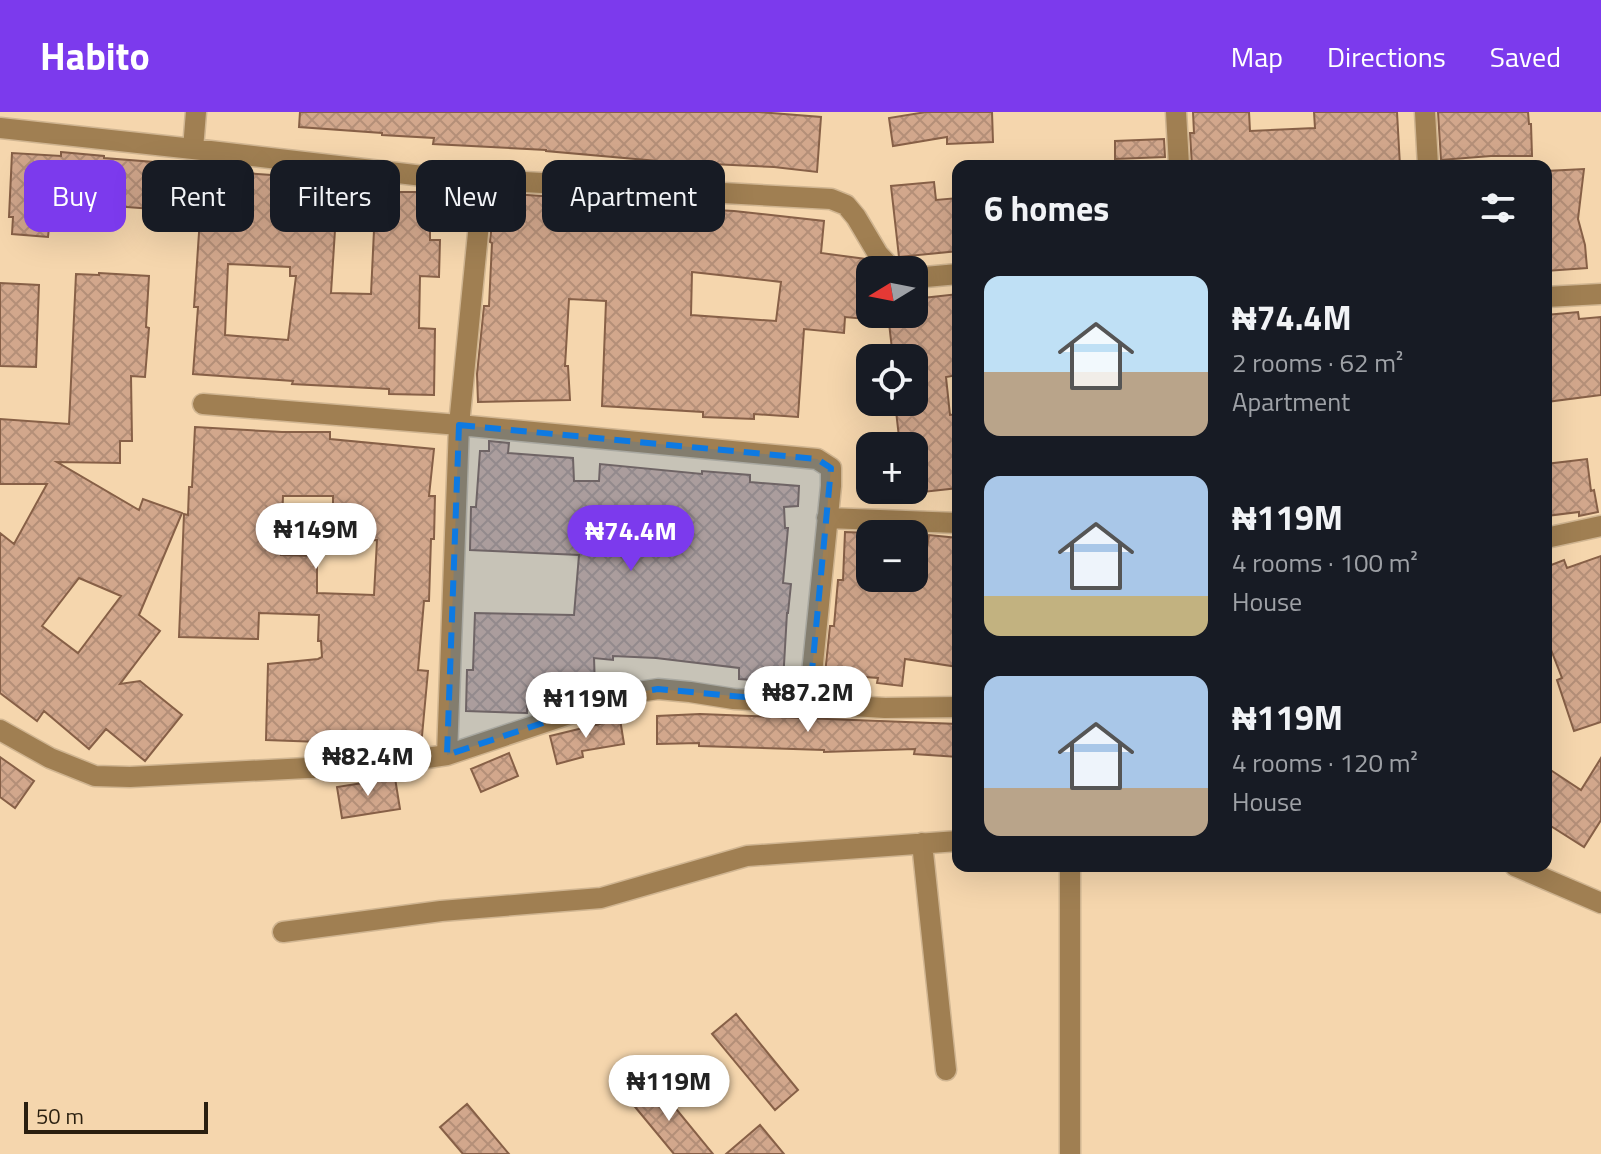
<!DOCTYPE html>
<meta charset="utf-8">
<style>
body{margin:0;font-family:"Titillium Web",sans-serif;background:#242831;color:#f1f3f6;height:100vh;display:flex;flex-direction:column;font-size:30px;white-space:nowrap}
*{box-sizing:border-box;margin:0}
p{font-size:26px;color:#9ea1a6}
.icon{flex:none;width:44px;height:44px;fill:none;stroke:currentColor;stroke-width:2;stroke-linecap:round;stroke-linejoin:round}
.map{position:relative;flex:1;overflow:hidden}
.side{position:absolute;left:952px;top:48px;width:600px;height:712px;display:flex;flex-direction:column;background:#171b24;border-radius:16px;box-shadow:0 8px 32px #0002}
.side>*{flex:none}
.banner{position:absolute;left:24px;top:48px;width:760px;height:72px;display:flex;gap:16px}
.needle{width:52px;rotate:260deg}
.tools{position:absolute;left:856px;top:144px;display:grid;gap:16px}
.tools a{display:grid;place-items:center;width:72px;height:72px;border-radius:16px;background:#171b24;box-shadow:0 8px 32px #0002;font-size:40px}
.scale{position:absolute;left:24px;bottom:20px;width:184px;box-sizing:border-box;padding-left:8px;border:4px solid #2a1f0f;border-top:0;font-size:22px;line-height:28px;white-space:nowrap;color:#2a1f0f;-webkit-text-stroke:6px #f5d6ad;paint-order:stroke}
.price{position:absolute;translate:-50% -68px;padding:0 18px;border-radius:28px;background:#fff;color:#222;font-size:26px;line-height:52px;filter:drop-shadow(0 2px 4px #0008)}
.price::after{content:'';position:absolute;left:50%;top:48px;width:24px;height:18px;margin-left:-12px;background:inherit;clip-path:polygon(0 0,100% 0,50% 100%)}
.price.selected{background:#7c3aed;color:#fff}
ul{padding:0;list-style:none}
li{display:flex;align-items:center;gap:24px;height:200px;padding:0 32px}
li span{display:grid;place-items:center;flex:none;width:224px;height:160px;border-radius:16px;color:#555}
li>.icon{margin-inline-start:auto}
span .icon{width:96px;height:96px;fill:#fffc;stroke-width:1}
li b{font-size:34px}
h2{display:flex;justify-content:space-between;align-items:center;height:96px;padding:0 32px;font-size:34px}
.tag{padding:0 28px;border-radius:16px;background:#171b24;box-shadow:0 8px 32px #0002;font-size:28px;line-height:72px}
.tag.selected{background:#7c3aed;color:#fff}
header{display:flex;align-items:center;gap:48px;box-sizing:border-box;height:112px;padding:0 40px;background:#7c3aed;color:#fff}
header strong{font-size:38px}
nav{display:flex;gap:44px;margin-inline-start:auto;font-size:28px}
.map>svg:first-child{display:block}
.building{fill:url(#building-cross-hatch);stroke:#876047;stroke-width:2;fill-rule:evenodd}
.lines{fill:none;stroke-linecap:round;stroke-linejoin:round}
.minor-casing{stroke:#d0b591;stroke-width:23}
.minor{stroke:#a07f52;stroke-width:20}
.marked{fill:#0e7ae2;fill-opacity:0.2;stroke:#0e7ae2;stroke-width:6;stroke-dasharray:16 10;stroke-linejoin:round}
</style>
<header>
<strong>Habito</strong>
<nav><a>Map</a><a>Directions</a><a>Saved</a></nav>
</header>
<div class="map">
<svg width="1601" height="1042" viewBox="0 0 1601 1042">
<defs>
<pattern id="building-cross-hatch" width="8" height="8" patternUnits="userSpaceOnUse" patternTransform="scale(2)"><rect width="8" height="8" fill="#d2a78c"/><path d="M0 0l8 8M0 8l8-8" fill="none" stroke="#b48f78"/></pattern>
</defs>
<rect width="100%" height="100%" fill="#f5d6ad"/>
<path class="building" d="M 300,0 L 759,0 L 821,5 L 817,60 L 774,55 L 669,50 L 546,39 L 546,38 L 433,32 L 434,26 L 382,23 L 382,21 L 299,15 Z
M 926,0 L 992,0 L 993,30 L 947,32 L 947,25 L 893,34 L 889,6 Z
M 1193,0 L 1249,0 L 1250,19 L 1315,16 L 1314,0 L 1397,0 L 1400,54 L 1192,54 L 1190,21 L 1194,21 Z
M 1438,0 L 1528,0 L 1529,12 L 1531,12 L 1532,44 L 1491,44 L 1441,48 Z
M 1164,27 L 1165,45 L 1115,47 L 1115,29 Z
M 61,40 L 104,44 L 104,46 L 167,51 L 167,55 L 285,64 L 285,69 L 338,72 L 338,80 L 430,80 L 430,128 L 440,128 L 439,165 L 420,164 L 419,216 L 435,217 L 434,283 L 389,282 L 389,277 L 292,272 L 293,269 L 193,262 L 198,195 L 194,195 L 200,106 L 192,105 L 193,100 L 100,93 L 98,110 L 50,106 L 48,125 L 12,122 L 13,105 L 9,105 L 12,41 L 61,44 ZM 335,118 L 374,118 L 371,182 L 331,181 ZM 228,152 L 290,155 L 290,164 L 296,164 L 288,228 L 225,223 Z
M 1584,57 L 1578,107 L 1585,133 L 1587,156 L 1546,159 L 1546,59 Z
M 934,70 L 936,88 L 958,86 L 958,139 L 899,145 L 891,74 Z
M 495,81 L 557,85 L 557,88 L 602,89 L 602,95 L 658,97 L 658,95 L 734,99 L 824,109 L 821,141 L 866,147 L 872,154 L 866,207 L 845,205 L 844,221 L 804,217 L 798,305 L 754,302 L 754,307 L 703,305 L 703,300 L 602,294 L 606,189 L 569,187 L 565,254 L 568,254 L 570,288 L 478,290 L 477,262 L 484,194 L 489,194 L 492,131 L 490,130 ZM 692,160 L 781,170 L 776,209 L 691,203 Z
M 99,161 L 149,164 L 146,215 L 149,216 L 145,265 L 131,264 L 132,329 L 120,329 L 120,351 L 57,350 L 139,398 L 143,387 L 182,401 L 139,503 L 160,519 L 120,572 L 140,569 L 182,603 L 145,649 L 106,617 L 89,637 L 44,599 L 37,609 L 0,581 L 0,421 L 14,432 L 47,372 L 0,372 L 0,307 L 69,312 L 76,162 L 99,163 ZM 79,466 L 121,484 L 78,541 L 42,514 Z
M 0,171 L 39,173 L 36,255 L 0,254 Z
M 958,182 L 958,263 L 946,265 L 950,303 L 958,302 L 958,376 L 914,381 L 914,334 L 900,334 L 895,290 L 914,290 L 914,246 L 893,246 L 888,202 L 914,202 L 914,187 Z
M 1578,200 L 1579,207 L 1601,205 L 1601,283 L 1546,290 L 1546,203 Z
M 195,315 L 282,320 L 330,320 L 330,327 L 434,337 L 429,384 L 435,384 L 434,427 L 431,427 L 429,489 L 424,489 L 418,558 L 428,559 L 422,624 L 339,621 L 340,635 L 322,637 L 321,630 L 266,628 L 268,552 L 318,547 L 322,545 L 321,529 L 318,529 L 319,503 L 259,501 L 258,527 L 179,525 L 184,402 L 188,403 L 189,375 L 192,375 ZM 283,384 L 333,384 L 333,429 L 377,428 L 374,483 L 317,481 L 317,444 L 281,443 Z
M 489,329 L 509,331 L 508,341 L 573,346 L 574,369 L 599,369 L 600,352 L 702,362 L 702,359 L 750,363 L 750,370 L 799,374 L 798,394 L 784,395 L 785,416 L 788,416 L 783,471 L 791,472 L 788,501 L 787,501 L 783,570 L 739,567 L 739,556 L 656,546 L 613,544 L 613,548 L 594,546 L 595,575 L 558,576 L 558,580 L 528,579 L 527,601 L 466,599 L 467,558 L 473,558 L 475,501 L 574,503 L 579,443 L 470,438 L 471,395 L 476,395 L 480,339 L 489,339 Z
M 1587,347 L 1591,379 L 1594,378 L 1598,400 L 1579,404 L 1579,400 L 1546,404 L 1546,352 Z
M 845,420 L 870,421 L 870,471 L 921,475 L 929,423 L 958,426 L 958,555 L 905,547 L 902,574 L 877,571 L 878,566 L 825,562 L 830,514 L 834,514 L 838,468 L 843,468 Z
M 1601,444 L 1601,610 L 1574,619 L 1557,568 L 1562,566 L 1546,525 L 1546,455 L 1564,448 L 1567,456 Z
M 700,602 L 958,612 L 958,645 L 914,642 L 915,637 L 824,640 L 824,638 L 699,634 L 699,631 L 657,632 L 657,604 Z
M 620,607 L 624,632 L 582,639 L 583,645 L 557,652 L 550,624 Z
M 509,641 L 518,664 L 481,680 L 471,657 Z
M 0,645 L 34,669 L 15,696 L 0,685 Z
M 1601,646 L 1601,708 L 1584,735 L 1546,711 L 1546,655 L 1581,678 Z
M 395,666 L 400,697 L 342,706 L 337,675 Z
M 736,902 L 798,978 L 775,998 L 712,922 Z
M 654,970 L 713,1042 L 674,1042 L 631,990 Z
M 467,992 L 509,1042 L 463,1042 L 440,1015 Z
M 760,1013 L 784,1042 L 726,1042 Z"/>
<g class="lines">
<g class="minor-casing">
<path id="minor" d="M 1176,0 L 1179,54
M 1425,0 L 1428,54
M 0,16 L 193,37 L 483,71 L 459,313 L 447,643
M 193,37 L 196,0
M 524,70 L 831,87 L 846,93 L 856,105 L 878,142 L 893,158
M 914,166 L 958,162
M 1546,185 L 1601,182
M 203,292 L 459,313 L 817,347 L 831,356 L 831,374 L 809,591
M 827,406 L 958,411
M 1546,426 L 1601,414
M 0,618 L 50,646 L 95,664 L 130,665 L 307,656 L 359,656 L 447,643 L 632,581 L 658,577 L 690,580 L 734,587 L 885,596 L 958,595
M 922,731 L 946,958
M 1070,754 L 1070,1042
M 1515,754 L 1601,791
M 283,820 L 441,799 L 601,786 L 747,744 L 958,729"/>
</g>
<use href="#minor" class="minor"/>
</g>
<path class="marked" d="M 459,313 L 817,347 L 831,356 L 809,591 L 658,577 L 632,581 L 447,643 Z"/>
</svg>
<div class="tools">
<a><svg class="needle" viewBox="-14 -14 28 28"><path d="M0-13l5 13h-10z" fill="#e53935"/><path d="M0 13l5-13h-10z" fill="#9ea1a6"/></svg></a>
<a><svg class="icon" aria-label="locate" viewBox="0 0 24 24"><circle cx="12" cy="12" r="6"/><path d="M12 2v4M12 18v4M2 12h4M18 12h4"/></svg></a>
<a>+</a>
<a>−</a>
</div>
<div class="scale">50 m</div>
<b class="price" style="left:316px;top:459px">₦149M</b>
<b class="price selected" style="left:631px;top:461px">₦74.4M</b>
<b class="price" style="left:808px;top:622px">₦87.2M</b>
<b class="price" style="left:586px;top:628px">₦119M</b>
<b class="price" style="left:368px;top:686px">₦82.4M</b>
<b class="price" style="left:669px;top:1011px">₦119M</b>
<div class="banner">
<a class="tag selected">Buy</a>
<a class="tag">Rent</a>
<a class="tag">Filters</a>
<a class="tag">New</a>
<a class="tag">Apartment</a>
</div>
<section class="side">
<h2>6 homes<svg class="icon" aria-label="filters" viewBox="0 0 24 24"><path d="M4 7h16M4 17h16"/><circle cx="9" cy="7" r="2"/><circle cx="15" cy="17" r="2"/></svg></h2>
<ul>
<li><span style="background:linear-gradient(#bfe0f5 60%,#b9a48a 0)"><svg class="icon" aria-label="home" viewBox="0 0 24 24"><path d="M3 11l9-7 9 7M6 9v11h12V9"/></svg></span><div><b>₦74.4M</b><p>2 rooms · 62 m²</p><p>Apartment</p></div></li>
<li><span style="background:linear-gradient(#a9c7e8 75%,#c2b280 0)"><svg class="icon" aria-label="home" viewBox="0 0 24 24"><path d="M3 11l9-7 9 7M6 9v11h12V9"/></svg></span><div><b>₦119M</b><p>4 rooms · 100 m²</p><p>House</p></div></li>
<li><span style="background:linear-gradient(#a9c7e8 70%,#b9a48a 0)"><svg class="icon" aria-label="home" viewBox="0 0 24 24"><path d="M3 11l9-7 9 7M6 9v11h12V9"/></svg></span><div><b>₦119M</b><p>4 rooms · 120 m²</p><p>House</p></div></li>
</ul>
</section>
</div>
